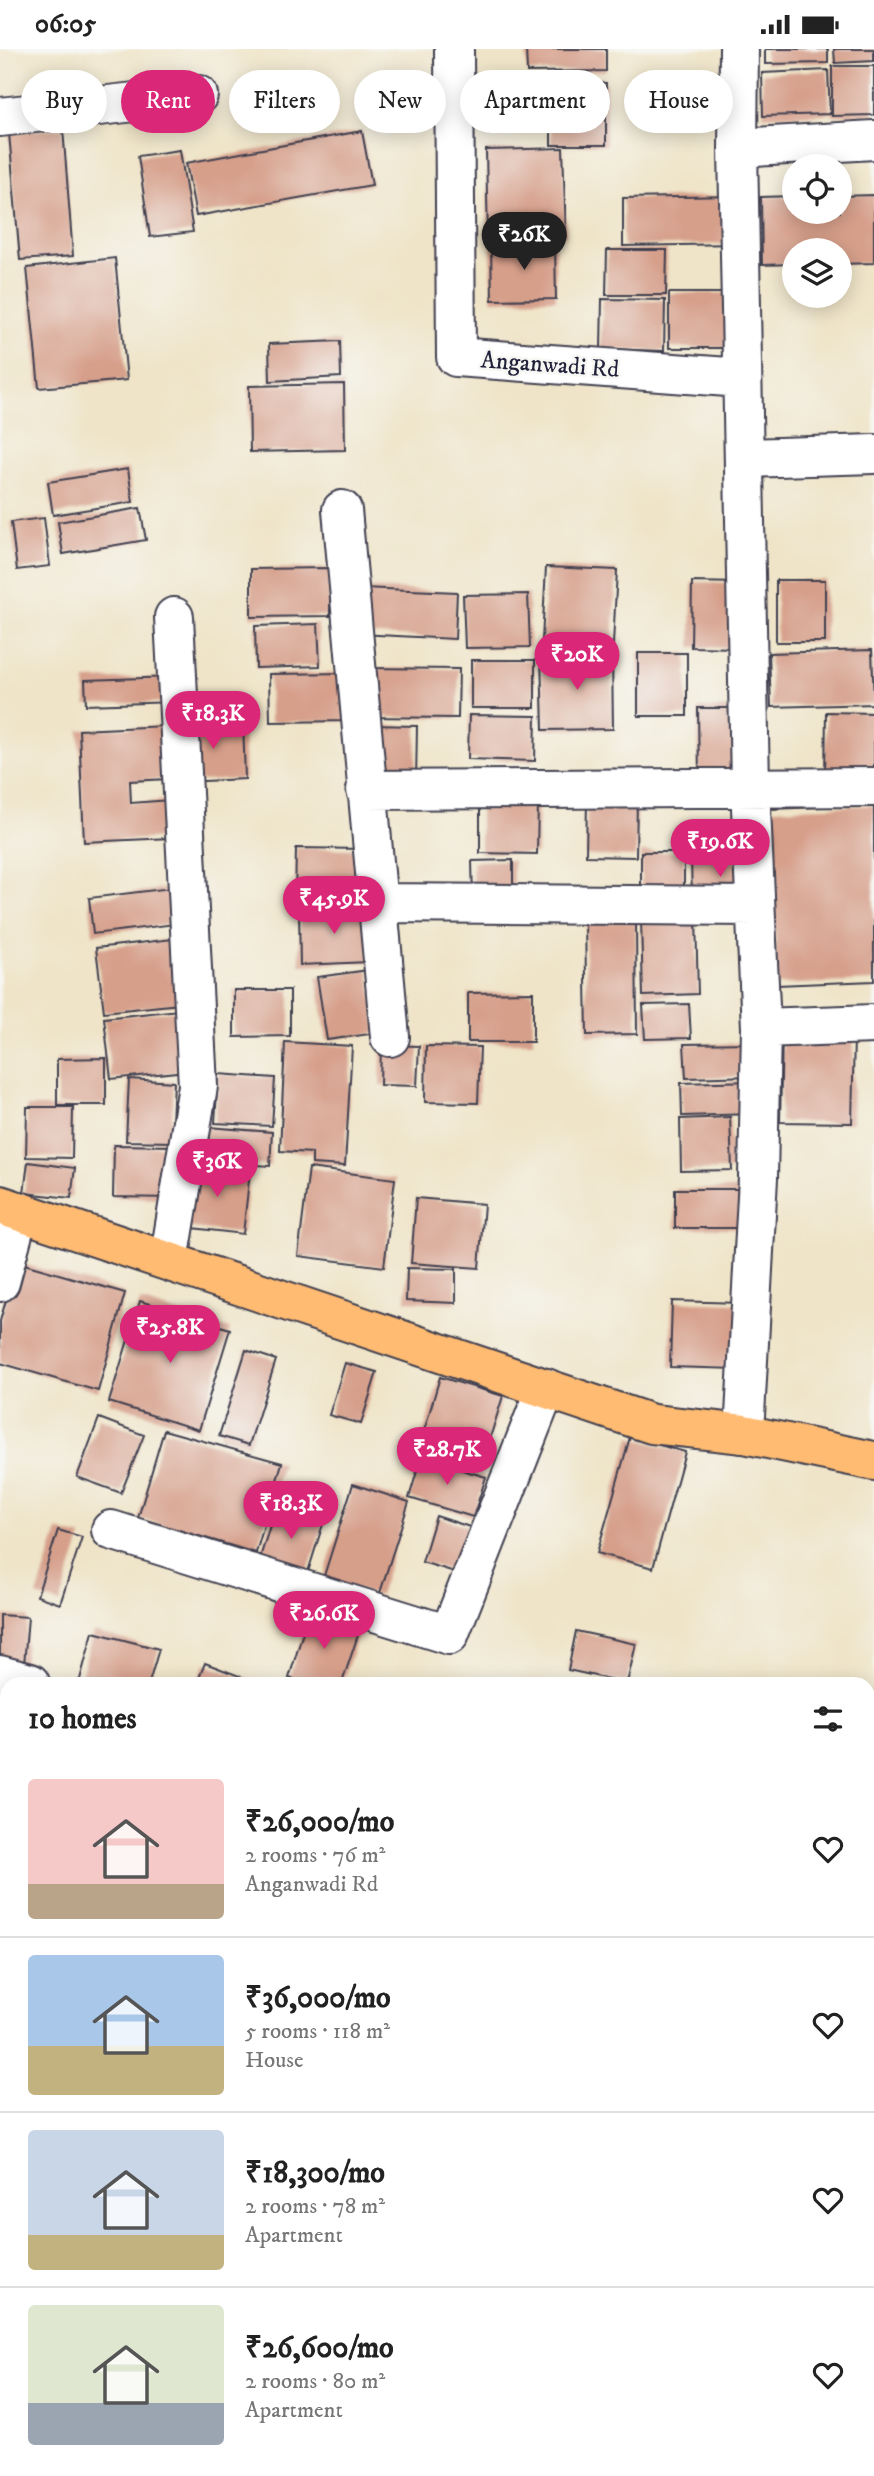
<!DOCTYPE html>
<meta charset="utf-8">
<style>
body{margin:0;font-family:"IM FELL DW Pica",serif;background:#f2f2f2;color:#222;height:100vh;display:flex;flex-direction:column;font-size:26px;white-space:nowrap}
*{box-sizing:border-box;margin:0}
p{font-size:23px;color:#767676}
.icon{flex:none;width:38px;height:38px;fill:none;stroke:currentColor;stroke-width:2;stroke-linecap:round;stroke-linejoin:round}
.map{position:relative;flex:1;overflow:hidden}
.panel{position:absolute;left:0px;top:1628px;width:875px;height:800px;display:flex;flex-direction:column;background:#fff;border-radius:21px 21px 0 0;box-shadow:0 4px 18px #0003}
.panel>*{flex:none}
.banner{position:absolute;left:21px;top:21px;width:833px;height:63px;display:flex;gap:14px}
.tools{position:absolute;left:782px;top:105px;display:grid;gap:14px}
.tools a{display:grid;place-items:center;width:70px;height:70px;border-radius:50%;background:#fff;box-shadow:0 4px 18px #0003;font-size:35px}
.price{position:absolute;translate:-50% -60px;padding:0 16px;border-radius:24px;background:#db2777;color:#fff;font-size:23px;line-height:46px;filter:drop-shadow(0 2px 4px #0008)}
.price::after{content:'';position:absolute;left:50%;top:42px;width:21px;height:16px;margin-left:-10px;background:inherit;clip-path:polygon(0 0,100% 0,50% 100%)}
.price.current{background:#222;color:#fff}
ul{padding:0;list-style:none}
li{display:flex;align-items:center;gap:21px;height:175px;padding:0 28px}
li+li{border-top:2px solid #e0e0e0}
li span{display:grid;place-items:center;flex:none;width:196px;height:140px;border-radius:7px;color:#555}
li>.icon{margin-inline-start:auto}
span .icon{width:84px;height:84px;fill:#fffc;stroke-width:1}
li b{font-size:30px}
h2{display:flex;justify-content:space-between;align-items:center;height:84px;padding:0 28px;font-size:30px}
.pill{padding:0 24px;border-radius:32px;background:#fff;box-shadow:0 4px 18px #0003;font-size:24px;line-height:63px}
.pill.current{background:#db2777;color:#fff}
.status{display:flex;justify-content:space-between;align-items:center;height:49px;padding:0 35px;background:#fff;direction:ltr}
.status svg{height:19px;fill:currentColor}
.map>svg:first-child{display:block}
.building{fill:#d69f8a}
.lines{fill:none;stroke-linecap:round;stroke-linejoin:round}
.minor-casing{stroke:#413f50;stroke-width:42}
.major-casing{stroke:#413f50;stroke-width:42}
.minor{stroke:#fff;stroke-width:38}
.major{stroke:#ffbb71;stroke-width:38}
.labels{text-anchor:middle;stroke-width:5;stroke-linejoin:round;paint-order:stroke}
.street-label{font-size:24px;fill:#22223b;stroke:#f6f6f2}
</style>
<div class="status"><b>06:05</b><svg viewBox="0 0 49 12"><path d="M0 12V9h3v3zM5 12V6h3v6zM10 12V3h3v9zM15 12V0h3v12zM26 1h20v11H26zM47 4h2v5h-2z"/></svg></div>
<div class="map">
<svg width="874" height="2427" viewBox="0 0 874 2427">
<rect width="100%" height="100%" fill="#f6f6f2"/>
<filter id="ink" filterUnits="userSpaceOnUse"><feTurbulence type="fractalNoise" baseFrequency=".0143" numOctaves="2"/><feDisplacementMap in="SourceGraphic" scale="14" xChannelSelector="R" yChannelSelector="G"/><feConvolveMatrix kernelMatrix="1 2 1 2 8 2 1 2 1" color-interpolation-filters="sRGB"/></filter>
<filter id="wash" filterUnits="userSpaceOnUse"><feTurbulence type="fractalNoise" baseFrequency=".00686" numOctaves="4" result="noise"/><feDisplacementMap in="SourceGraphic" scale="28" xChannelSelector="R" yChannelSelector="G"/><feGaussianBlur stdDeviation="1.57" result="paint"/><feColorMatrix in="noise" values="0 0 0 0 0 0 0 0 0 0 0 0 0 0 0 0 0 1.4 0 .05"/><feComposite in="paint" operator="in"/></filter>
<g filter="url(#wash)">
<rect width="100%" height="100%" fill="#efe4c8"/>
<g id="blocks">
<path class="building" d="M 526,0 L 606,0 L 606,22 L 527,23 Z
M 765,0 L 828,0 L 828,14 L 765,15 Z
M 834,0 L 874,0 L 874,12 L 835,14 Z
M 832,17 L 874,17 L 874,66 L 832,67 Z
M 828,21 L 830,65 L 763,67 L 762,24 Z
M 551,33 L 606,34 L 606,96 L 551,96 Z
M 63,79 L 73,207 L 20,211 L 9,84 Z
M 362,82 L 372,136 L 196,167 L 186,114 Z
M 563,99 L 566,187 L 488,190 L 486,101 Z
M 180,101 L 193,183 L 150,188 L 138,107 Z
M 874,146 L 874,214 L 840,215 L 840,201 L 794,201 L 794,215 L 762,216 L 761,148 L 794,147 L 794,163 L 840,163 L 840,147 Z
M 737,147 L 738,195 L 623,197 L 623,149 Z
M 555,195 L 556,250 L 492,251 L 491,197 Z
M 607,201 L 667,201 L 666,246 L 606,246 Z
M 115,209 L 127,331 L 39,339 L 27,219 Z
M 669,244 L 728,244 L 728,299 L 669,299 Z
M 602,250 L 665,251 L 664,302 L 601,300 Z
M 340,292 L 341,328 L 270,332 L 269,295 Z
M 344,335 L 345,401 L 250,403 L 249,337 Z
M 128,420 L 133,453 L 53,466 L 48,433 Z
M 140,459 L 146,491 L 63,505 L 58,473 Z
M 44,469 L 50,517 L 17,521 L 11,473 Z
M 546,518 L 617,521 L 613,595 L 542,591 Z
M 330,519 L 330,567 L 251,568 L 251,520 Z
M 776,531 L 825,531 L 825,593 L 776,593 Z
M 692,533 L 740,534 L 739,599 L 691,598 Z
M 361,539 L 457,543 L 455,590 L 359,585 Z
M 528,545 L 530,598 L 465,599 L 463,546 Z
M 318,575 L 320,617 L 256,619 L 255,577 Z
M 872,601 L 874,655 L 771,658 L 769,604 Z
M 612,604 L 613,680 L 543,681 L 541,606 Z
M 638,604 L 687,604 L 687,667 L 638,667 Z
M 471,611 L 535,611 L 535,659 L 471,659 Z
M 364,619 L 459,620 L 458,669 L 364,668 Z
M 352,624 L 354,672 L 270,673 L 269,625 Z
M 174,628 L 175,653 L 86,656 L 85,631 Z
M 698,659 L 740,659 L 740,728 L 699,729 Z
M 826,663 L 874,664 L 874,729 L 825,729 Z
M 469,666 L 536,667 L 535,712 L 468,710 Z
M 243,672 L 245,730 L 184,733 L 182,674 Z
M 371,676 L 417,677 L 416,734 L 370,733 Z
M 166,677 L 169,730 L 130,732 L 131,754 L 170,751 L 171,789 L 84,793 L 79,681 Z
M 587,750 L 637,751 L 636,808 L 586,807 Z
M 480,753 L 538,753 L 537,805 L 480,804 Z
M 874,756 L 874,932 L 777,936 L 770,760 Z
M 296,799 L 366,800 L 365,854 L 295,854 Z
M 641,803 L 684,803 L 684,854 L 641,854 Z
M 748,806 L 749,853 L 692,853 L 691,807 Z
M 513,811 L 513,848 L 473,849 L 472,812 Z
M 171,839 L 176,875 L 93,885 L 89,849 Z
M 367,859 L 369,913 L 300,916 L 299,861 Z
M 696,868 L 698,945 L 643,947 L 641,870 Z
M 636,871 L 637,985 L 587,986 L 585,872 Z
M 181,889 L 189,954 L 104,963 L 96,899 Z
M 369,921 L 377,984 L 327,991 L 317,928 Z
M 234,941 L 290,941 L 290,987 L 234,988 Z
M 533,943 L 533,993 L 468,993 L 468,944 Z
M 689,955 L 691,989 L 645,990 L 643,956 Z
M 188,960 L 195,1021 L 111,1030 L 104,969 Z
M 782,986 L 854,987 L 852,1074 L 780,1073 Z
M 285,993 L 352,997 L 345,1117 L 312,1115 L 312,1104 L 280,1102 Z
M 753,994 L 753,1027 L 686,1029 L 684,995 Z
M 381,996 L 419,997 L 417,1037 L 380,1036 Z
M 426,997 L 480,998 L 478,1054 L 425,1053 Z
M 106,1009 L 106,1056 L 57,1056 L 57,1010 Z
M 218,1025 L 275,1029 L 272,1077 L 215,1074 Z
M 129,1030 L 174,1033 L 171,1093 L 126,1092 Z
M 753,1032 L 754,1065 L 682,1067 L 681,1034 Z
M 27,1058 L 73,1058 L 72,1109 L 26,1108 Z
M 730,1068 L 732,1121 L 681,1122 L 680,1070 Z
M 195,1077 L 272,1083 L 270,1117 L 193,1111 Z
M 114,1096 L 174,1097 L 173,1149 L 113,1148 Z
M 28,1113 L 75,1119 L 71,1149 L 24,1144 Z
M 191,1116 L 250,1122 L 243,1185 L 184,1178 Z
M 309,1119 L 395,1130 L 384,1218 L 298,1207 Z
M 675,1140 L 743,1140 L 743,1179 L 675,1179 Z
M 416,1149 L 484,1155 L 479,1219 L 411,1214 Z
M 17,1213 L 125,1244 L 98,1342 L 0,1314 L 0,1272 Z
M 407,1219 L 456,1220 L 456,1254 L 406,1252 Z
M 140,1252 L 230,1280 L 199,1381 L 109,1353 Z
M 672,1252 L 740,1254 L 739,1320 L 670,1318 Z
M 246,1301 L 276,1311 L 249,1396 L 219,1387 Z
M 345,1314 L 377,1323 L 361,1375 L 329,1366 Z
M 440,1328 L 503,1347 L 481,1418 L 419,1399 Z
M 99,1369 L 144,1386 L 121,1444 L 77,1428 Z
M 164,1381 L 282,1414 L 256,1504 L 138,1469 Z
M 630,1388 L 685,1403 L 653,1519 L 597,1504 Z
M 421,1409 L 486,1428 L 473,1468 L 409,1449 Z
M 353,1435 L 409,1453 L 379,1547 L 323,1530 Z
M 276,1457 L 324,1472 L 307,1526 L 259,1512 Z
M 436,1467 L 473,1479 L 458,1524 L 422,1513 Z
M 58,1481 L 82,1488 L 60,1555 L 37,1547 Z
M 309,1564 L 360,1580 L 342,1634 L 306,1634 L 289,1629 Z
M 0,1566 L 28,1568 L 24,1616 L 0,1614 Z
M 576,1582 L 636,1595 L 627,1634 L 568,1621 Z
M 93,1583 L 159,1600 L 149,1634 L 79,1634 Z
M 205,1614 L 250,1631 L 249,1634 L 197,1634 Z
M 0,1634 L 7,1634 L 7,1687 L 0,1687 Z
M 874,1978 L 874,2064 L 868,2061 L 868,1988 Z
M 0,2379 L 7,2379 L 7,2420 L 22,2420 L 21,2427 L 0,2427 Z
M 219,2420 L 268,2420 L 267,2427 L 218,2427 Z
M 297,2420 L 383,2420 L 383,2427 L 297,2427 Z"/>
</g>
</g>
<g filter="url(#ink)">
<use href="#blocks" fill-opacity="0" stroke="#413f50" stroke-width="2"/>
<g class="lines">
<g class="minor-casing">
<path id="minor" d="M 454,0 L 456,308 L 742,329
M 739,0 L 738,99 L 750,737 L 761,979 L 758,1129 L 744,1385
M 0,68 L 198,46
M 738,99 L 874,91
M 744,409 L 874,405
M 342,461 L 390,988
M 366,741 L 874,738
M 378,854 L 755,857
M 761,979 L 874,975
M 169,1212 L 198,1037 L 174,568
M 0,1233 L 19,1162
M 111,1481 L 449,1586 L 546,1339
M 0,1626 L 30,1634
M 0,1782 L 7,1782
M 0,2059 L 7,2060
M 0,2139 L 7,2184
M 0,2350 L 7,2350
M 32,2427 L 32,2420"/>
</g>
<g class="major-casing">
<path id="major" d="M 0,1156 L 652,1375 L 744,1385 L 874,1412"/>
</g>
<use href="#minor" class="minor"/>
<use href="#major" class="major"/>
</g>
</g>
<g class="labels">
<g class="street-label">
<text transform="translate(550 315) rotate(4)" y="8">Anganwadi Rd</text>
</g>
</g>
</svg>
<div class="tools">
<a><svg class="icon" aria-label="locate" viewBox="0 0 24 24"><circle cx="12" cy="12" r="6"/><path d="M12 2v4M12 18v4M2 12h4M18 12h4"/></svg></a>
<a><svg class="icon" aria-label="layers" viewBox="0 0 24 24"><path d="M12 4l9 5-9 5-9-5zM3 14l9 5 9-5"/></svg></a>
</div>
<b class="price current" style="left:524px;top:223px">₹26K</b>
<b class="price" style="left:577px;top:643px">₹20K</b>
<b class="price" style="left:213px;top:702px">₹18.3K</b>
<b class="price" style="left:720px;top:830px">₹19.6K</b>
<b class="price" style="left:334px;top:887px">₹45.9K</b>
<b class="price" style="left:217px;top:1150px">₹36K</b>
<b class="price" style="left:170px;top:1316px">₹25.8K</b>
<b class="price" style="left:447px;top:1438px">₹28.7K</b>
<b class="price" style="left:291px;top:1492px">₹18.3K</b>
<b class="price" style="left:324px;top:1602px">₹26.6K</b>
<div class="banner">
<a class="pill">Buy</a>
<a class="pill current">Rent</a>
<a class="pill">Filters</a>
<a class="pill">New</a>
<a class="pill">Apartment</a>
<a class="pill">House</a>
</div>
<section class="panel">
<h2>10 homes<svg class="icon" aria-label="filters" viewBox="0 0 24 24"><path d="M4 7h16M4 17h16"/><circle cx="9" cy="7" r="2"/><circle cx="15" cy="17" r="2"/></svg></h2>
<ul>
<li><span style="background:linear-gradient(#f6c9c9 75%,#b9a48a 0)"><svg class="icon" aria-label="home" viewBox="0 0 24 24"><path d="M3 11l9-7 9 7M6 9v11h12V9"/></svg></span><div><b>₹26,000/mo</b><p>2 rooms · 76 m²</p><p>Anganwadi Rd</p></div><svg class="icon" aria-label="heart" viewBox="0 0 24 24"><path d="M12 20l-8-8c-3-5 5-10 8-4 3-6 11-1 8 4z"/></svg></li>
<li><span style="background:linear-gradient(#a9c7e8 65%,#c2b280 0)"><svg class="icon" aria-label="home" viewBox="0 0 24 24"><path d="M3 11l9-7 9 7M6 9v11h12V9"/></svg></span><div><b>₹36,000/mo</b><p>5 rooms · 118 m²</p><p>House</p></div><svg class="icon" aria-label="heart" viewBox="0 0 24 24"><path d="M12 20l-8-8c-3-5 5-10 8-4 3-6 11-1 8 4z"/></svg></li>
<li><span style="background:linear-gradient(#c9d6e8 75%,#c2b280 0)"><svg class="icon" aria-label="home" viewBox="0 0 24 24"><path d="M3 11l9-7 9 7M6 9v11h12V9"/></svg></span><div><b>₹18,300/mo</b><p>2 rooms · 78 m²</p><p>Apartment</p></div><svg class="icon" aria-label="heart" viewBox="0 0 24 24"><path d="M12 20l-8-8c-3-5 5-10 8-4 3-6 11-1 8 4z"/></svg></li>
<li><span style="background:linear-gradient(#dfe7d0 70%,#9aa5b1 0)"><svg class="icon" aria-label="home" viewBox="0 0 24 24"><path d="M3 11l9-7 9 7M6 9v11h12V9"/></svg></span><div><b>₹26,600/mo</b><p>2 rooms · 80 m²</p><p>Apartment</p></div><svg class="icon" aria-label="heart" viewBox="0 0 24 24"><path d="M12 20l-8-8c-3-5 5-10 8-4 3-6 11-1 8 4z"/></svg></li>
</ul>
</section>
</div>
